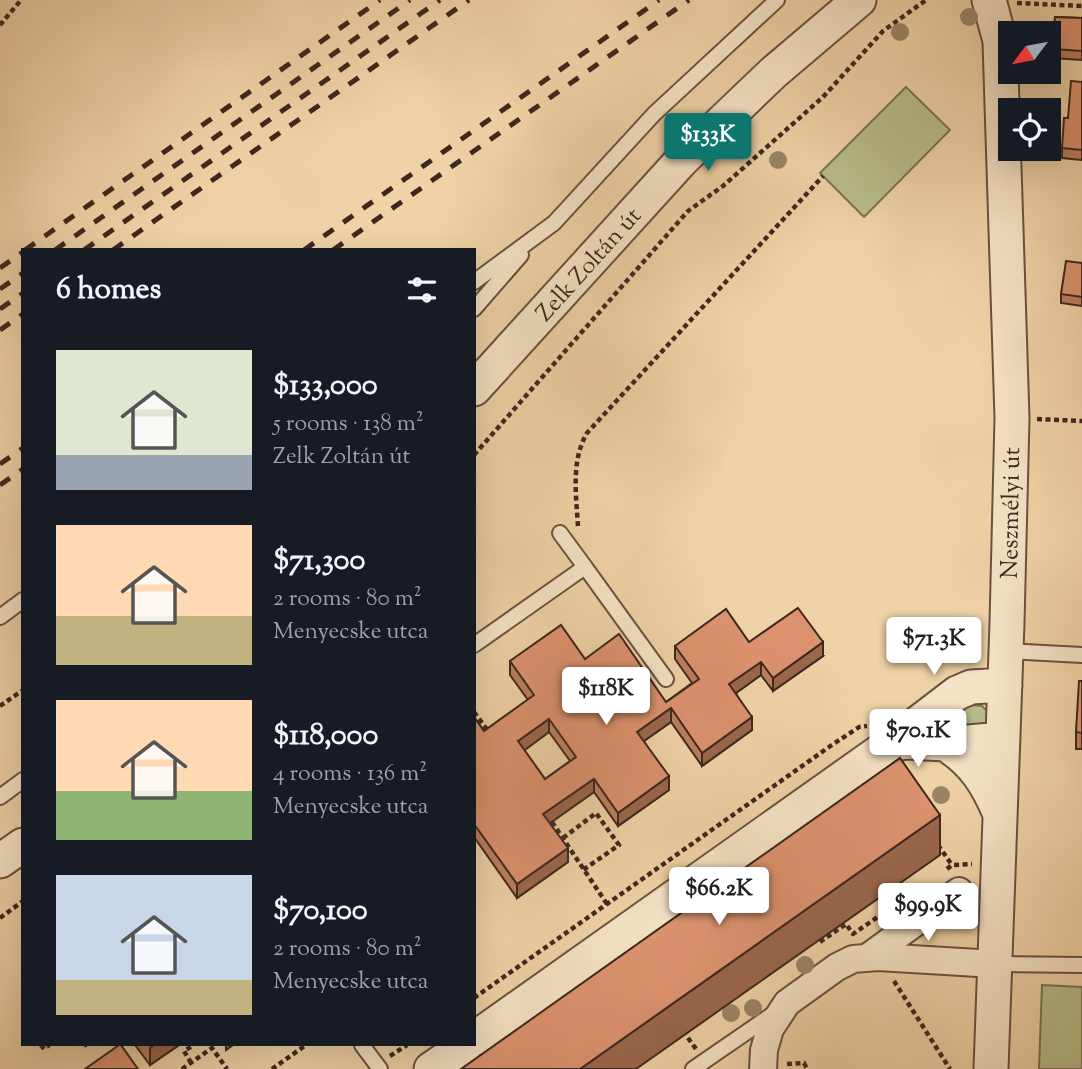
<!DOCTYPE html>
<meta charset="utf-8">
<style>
body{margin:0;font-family:"Sorts Mill Goudy",serif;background:#242831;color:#f1f3f6;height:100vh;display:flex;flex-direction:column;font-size:26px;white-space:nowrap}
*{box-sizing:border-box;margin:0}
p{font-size:23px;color:#9ea1a6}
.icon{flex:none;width:38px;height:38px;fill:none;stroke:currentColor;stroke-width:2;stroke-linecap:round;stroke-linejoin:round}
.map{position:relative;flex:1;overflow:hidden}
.details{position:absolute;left:21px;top:248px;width:455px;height:798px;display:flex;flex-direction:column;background:#171b24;border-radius:0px;box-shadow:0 7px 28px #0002}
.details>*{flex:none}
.needle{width:46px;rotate:238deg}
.fabs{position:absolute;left:998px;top:21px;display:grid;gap:14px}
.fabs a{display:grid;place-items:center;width:63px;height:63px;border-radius:0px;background:#171b24;box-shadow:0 7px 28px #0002;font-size:35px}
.price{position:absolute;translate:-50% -60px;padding:0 16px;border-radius:7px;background:#fff;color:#222;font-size:23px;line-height:46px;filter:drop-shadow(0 2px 4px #0008)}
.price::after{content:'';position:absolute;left:50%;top:42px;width:21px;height:16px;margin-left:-10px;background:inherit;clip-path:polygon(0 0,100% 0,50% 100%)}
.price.selected{background:#0f766e;color:#fff}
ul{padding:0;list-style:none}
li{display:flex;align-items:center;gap:21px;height:175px;padding:0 35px}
li span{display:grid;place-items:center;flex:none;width:196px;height:140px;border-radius:0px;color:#555}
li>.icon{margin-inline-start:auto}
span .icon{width:84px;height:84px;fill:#fffc;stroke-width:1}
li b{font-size:30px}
h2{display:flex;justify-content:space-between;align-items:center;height:84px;padding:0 35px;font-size:30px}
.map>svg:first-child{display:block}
.green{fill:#b7bc88;stroke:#7a7253;stroke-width:2}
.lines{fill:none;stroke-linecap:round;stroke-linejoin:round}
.service-casing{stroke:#6a5240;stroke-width:18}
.minor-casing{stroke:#6a5240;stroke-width:30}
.tertiary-casing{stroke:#6a5240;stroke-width:37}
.path{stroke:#3d281e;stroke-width:4.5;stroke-dasharray:5 3.5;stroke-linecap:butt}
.service{stroke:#f5e2c5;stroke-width:14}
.minor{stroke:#f5e2c5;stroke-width:26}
.tertiary{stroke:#f5e2c5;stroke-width:33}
.rail{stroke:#3d281e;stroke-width:5;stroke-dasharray:12 12;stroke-linecap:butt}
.tree{fill:#9a8567}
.wall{fill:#bd7e5f;stroke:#3d281e;stroke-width:2;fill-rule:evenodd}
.shaded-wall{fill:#9a664d;stroke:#3d281e;stroke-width:2}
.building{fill:#dc926e;stroke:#3d281e;stroke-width:2;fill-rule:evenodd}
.labels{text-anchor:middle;stroke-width:7;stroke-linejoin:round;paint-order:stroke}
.street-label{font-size:24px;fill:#3d281e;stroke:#f5e2c5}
</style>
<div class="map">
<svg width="1082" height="1069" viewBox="0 0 1082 1069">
<rect width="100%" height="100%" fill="#efd2a6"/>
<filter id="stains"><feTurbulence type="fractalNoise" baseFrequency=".00286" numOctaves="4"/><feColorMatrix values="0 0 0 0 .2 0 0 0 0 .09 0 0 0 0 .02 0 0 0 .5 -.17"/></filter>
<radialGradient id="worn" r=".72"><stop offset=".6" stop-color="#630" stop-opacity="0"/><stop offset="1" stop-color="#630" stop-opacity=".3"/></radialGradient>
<path class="green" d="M 906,87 L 950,130 L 864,217 L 820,173 Z
M 973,705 L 982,706 L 989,713 L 987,726 L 952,728 L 949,727 L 951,717 L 963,708 Z
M 1042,985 L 1082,987 L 1082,1069 L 1039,1069 Z"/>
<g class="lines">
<g class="service-casing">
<path id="service" d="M 474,282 L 554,223 L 654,114 L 777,0
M 474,309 L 521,255
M 560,533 L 585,567
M 0,617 L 23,600
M 474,645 L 585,567 L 666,679
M 1007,651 L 1082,655
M 0,797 L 23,780
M 995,964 L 1082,965
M 362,1045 L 380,1069
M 693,1069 L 773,1014"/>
</g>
<g class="minor-casing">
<path id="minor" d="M 868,957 L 959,891
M 763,1069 L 764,1050 L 770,1029 L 787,1003 L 837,967 L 853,959 L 878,957 L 995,964"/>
</g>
<g class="tertiary-casing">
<path id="tertiary" d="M 989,0 L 1000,41 L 1012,418 L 1007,623 L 991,1069
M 474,389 L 682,160 L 773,73 L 859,0
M 945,744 C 973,761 987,783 1000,814
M 889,745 L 906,742 L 945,744 L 1003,739
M 0,861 L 23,845
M 474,1039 L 889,745 L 957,693 L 971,687 L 1005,685
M 431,1069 L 466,1045"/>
</g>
<path class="path" d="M 1017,3 L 1082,6
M 0,25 L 21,0
M 1037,419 L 1082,421
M 474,455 L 688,211 L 723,186 L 823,97 L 883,31 L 926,0
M 578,526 C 576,495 571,460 587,433 L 823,176
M 0,706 L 23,690
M 474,712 L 488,731
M 552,822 L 607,904
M 563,838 L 596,813 L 619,845 L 583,870
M 938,845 L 952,865
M 947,869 L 952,865 L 972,864
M 0,918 L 23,901
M 820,942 L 846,924 L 853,934 L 879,916
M 894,981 L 950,1069
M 474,998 L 829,747 L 859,727 L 867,726
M 683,1031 L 696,1049
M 41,1045 L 44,1049 L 49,1045
M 84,1045 L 87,1045
M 390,1056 L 407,1045
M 191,1063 L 184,1051 L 194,1045
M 787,1064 L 804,1063 L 807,1069
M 182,1069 L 212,1048 L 227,1069
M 272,1069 L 306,1045"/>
<use href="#service" class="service"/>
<use href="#minor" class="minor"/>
<use href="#tertiary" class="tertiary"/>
<path class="rail" d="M 25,250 L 380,0
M 55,250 L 410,0
M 84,250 L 440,0
M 113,250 L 469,0
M 304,250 L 659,0
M 333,250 L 689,0
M 0,268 L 23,252
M 0,289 L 23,273
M 0,309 L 23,293
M 0,330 L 23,314
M 0,464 L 23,448
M 0,485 L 23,469"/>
</g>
<g class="tree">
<circle cx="969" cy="17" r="9"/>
<circle cx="900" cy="32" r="9"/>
<circle cx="778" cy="160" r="9"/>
<circle cx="941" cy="795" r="9"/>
<circle cx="968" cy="910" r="9"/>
<circle cx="805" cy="965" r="9"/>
<circle cx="753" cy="1008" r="9"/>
<circle cx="731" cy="1013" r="9"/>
</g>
<path class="wall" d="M 1055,17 L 1082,18 L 1082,60 L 1053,58 Z
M 1082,82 L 1082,160 L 1062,158 L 1062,148 L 1068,118 Z
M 1082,263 L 1082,306 L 1061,303 L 1061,294 Z
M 749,642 L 823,656 L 773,691 L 761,675 L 736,693 L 752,730 L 702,766 L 671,722 L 644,741 L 669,790 L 618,826 L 594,792 L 550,823 L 568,862 L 517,898 L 474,837 L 474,717 L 484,731 L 528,700 L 510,675 L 510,661 L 585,659 L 666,702 L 692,683 L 675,659 L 675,646 ZM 549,732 L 570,761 L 545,779 L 524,750 Z
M 1082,681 L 1082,749 L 1076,749 L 1076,732 Z
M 135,1045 L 179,1045 L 150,1065 Z"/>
<path class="shaded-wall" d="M 823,642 L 823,656 L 773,691 L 773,678 Z
M 761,662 L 761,675 L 729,698 L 729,684 Z
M 671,708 L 671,722 L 637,746 L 637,732 Z
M 752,717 L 752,730 L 702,766 L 702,753 Z
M 549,719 L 549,732 L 518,755 L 518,741 Z
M 669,776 L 669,790 L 618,826 L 618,813 Z
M 594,779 L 594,792 L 543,828 L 543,814 Z
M 940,815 L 940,855 L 636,1069 L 580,1069 Z
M 568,848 L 568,862 L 517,898 L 517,884 Z
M 154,1045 L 179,1045 L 150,1065 L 150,1048 Z
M 226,1045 L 233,1045 L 226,1050 Z"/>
<path class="building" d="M 1055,17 L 1082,18 L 1082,51 L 1053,49 Z
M 1071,81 L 1082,82 L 1082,150 L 1062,148 L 1064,118 L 1068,118 Z
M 1066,261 L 1082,263 L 1082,297 L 1061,294 Z
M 798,608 L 823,642 L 773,678 L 761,662 L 729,684 L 752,717 L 702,753 L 671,708 L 637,732 L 669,776 L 618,813 L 594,779 L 543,814 L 568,848 L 517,884 L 474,824 L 474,717 L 484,731 L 534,695 L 510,661 L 561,625 L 585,659 L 619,634 L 666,702 L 699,679 L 675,646 L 726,609 L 749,642 ZM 549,719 L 576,757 L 545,779 L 518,741 Z
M 1079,681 L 1082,681 L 1082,733 L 1076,732 Z
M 900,758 L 940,815 L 580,1069 L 461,1069 Z
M 119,1045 L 121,1045 L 138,1069 L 85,1069 Z"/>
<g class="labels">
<g class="street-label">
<text transform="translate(588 264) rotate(-48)" y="8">Zelk Zoltán út</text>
<text transform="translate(1010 513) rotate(-89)" y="8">Neszmélyi út</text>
</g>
</g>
<rect width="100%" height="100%" filter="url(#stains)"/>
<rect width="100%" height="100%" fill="url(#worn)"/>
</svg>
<div class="fabs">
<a><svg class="needle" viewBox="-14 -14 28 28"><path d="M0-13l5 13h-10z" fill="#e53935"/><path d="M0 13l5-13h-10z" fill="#9ea1a6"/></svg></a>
<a><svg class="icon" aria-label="locate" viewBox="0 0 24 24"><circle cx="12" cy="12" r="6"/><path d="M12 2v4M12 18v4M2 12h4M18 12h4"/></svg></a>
</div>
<b class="price selected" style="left:708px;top:173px">$133K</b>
<b class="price" style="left:934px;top:677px">$71.3K</b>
<b class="price" style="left:606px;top:727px">$118K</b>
<b class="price" style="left:918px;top:769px">$70.1K</b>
<b class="price" style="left:719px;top:927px">$66.2K</b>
<b class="price" style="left:928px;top:943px">$99.9K</b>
<section class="details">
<h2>6 homes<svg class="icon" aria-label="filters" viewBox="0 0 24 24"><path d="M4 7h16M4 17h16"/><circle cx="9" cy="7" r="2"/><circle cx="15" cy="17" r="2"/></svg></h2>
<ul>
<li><span style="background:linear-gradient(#dfe7d0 75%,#9aa5b1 0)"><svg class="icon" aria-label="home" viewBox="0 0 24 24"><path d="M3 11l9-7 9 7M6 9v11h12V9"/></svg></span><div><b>$133,000</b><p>5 rooms · 138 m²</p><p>Zelk Zoltán út</p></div></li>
<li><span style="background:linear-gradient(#ffd9b3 65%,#c2b280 0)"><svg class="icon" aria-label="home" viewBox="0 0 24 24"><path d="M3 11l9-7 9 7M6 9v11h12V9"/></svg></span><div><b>$71,300</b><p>2 rooms · 80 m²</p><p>Menyecske utca</p></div></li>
<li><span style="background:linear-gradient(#ffd9b3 65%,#8fb573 0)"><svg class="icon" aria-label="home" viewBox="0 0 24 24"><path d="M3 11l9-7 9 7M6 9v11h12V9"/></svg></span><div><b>$118,000</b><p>4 rooms · 136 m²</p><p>Menyecske utca</p></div></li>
<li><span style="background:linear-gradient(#c9d6e8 75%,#c2b280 0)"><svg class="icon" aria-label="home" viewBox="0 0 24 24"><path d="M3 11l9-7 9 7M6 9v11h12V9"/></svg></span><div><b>$70,100</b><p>2 rooms · 80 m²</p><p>Menyecske utca</p></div></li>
</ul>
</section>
</div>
